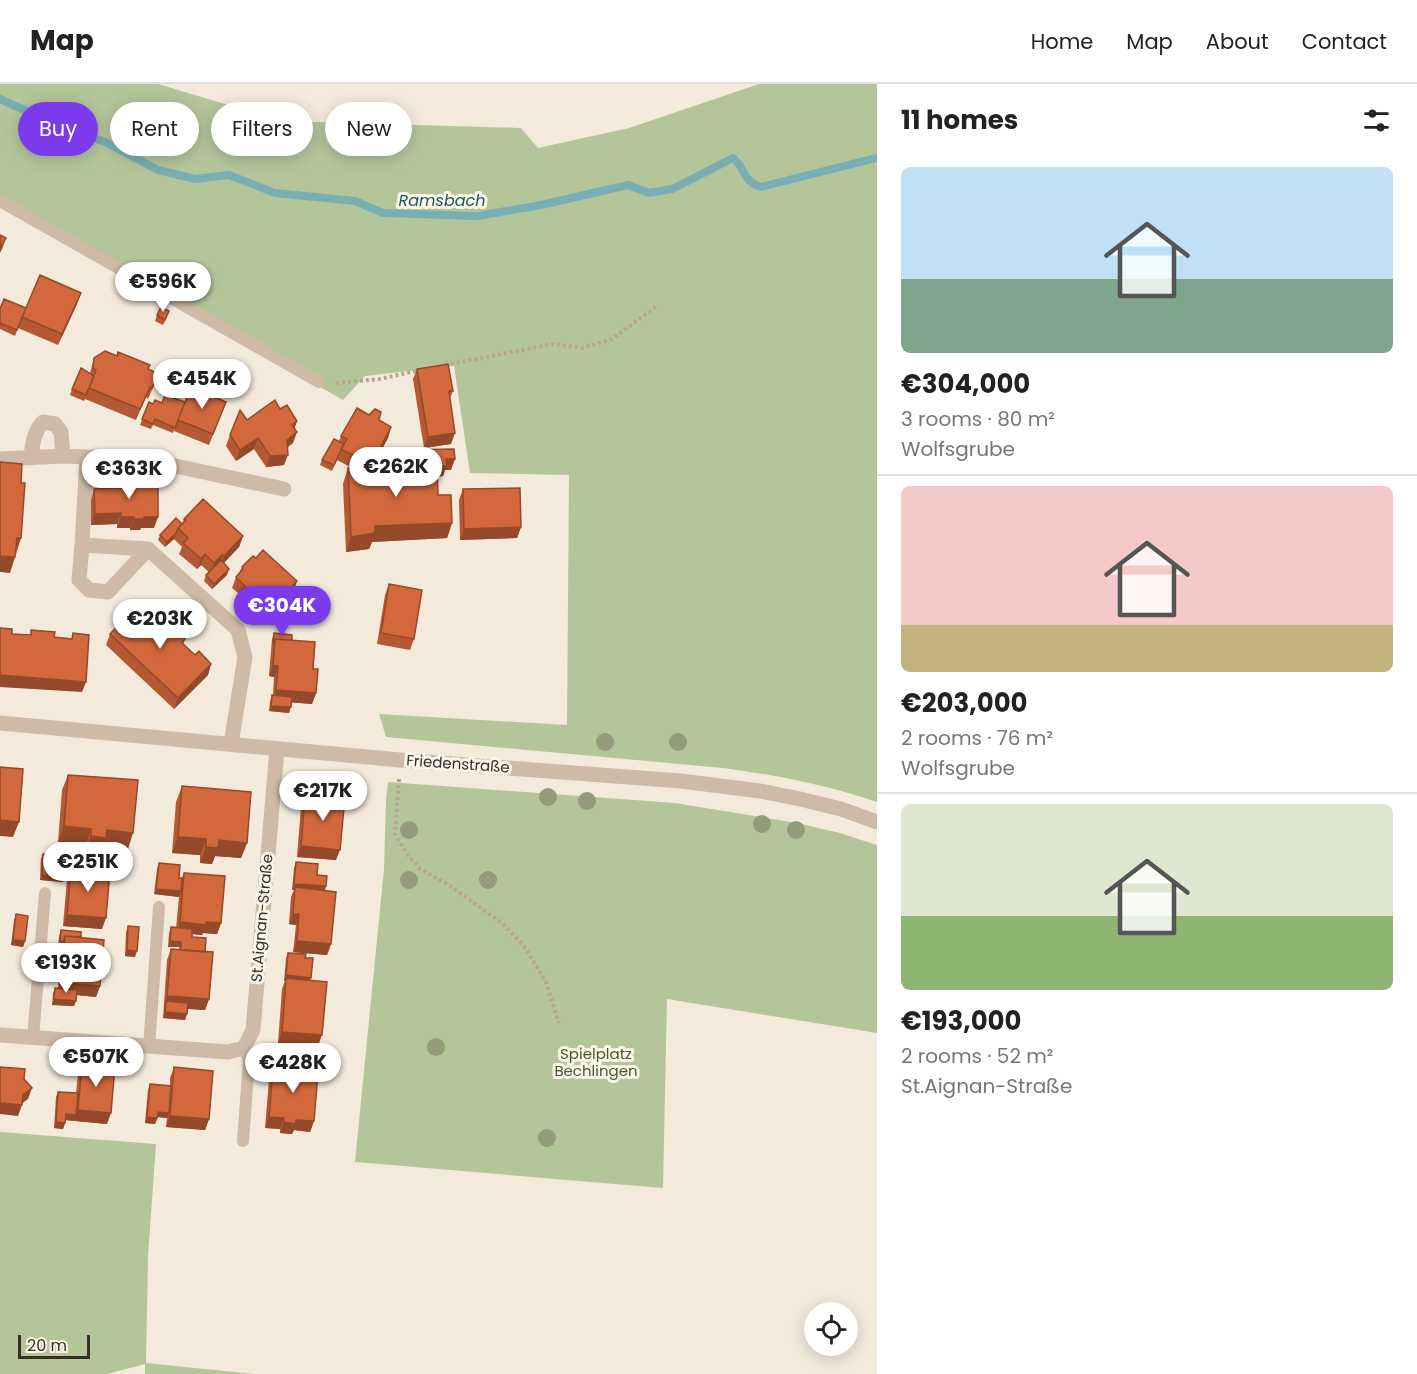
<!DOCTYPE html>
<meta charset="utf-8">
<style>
body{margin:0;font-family:Poppins,sans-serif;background:#f2f2f2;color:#222;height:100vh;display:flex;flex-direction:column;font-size:22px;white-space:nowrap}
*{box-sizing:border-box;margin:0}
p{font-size:20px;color:#767676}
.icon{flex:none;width:33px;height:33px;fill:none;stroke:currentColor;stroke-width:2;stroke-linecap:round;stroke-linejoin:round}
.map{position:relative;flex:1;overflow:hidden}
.panel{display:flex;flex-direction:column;background:#fff;width:540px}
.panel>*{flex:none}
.banner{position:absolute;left:18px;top:18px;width:570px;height:54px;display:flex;gap:12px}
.fabs{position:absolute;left:804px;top:1218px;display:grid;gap:12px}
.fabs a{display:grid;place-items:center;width:54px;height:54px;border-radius:50%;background:#fff;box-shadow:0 3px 15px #0003;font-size:30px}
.scale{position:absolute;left:18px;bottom:15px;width:72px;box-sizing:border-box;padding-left:6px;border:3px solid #392e28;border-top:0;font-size:16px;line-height:21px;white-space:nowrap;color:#392e28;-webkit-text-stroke:4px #fbf4e9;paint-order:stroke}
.price{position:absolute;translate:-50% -51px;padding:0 14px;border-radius:21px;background:#fff;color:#222;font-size:20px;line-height:39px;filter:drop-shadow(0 2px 3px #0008)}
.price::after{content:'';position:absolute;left:50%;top:36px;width:18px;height:14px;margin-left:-9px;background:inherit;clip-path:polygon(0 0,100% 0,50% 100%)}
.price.selected{background:#7c3aed;color:#fff}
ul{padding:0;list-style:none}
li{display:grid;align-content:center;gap:12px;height:318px;padding:0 24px}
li+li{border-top:2px solid #e0e0e0}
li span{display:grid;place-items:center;height:186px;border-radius:9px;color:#555}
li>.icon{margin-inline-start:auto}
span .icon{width:108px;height:108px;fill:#fffc;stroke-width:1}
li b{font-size:26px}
h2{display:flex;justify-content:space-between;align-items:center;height:72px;padding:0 24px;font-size:26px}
.pill{padding:0 21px;border-radius:27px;background:#fff;box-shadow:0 3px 15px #0003;font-size:21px;line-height:54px}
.pill.selected{background:#7c3aed;color:#fff}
header{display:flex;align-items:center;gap:36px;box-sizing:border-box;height:84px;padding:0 30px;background:#fff;border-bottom:2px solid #e0e0e0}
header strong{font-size:28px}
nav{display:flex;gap:33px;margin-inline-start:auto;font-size:21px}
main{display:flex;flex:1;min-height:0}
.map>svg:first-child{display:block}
.green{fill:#b5c59a}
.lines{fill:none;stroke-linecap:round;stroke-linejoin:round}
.stream{stroke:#77afb4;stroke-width:8}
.path{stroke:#baa490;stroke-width:4;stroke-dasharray:3 3;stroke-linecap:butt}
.service{stroke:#cebaa6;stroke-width:12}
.minor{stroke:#cebaa6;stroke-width:15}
.tree{fill:#949b7a}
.wall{fill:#b55934}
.shaded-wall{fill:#93492a}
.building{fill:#d2683c;stroke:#93492a;stroke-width:1.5}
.labels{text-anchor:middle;stroke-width:6;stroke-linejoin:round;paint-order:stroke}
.street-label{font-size:15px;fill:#392e28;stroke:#fbf4e9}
.park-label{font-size:15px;fill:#465a29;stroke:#fbf4e9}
.water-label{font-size:16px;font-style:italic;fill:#19575f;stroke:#fbf4e9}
</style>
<header>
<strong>Map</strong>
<nav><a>Home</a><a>Map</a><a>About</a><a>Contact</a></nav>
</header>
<main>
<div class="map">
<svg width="877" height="1290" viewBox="0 0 877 1290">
<rect width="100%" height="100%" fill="#f4eadc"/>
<path class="green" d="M 0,0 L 158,0 L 282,37 L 521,44 L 538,64 L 629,44 L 759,0 L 877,0 L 877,718 C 826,701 776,691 723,684 L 386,653 L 379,630 L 567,641 L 569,391 L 470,389 L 454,282 L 365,292 L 343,316 L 0,122 Z
M 388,698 L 675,719 L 797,739 L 840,749 L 877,761 L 877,949 L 667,915 L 663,1104 L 355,1078 L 384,785 L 386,715 Z
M 0,1048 L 156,1060 L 148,1172 L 146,1279 L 254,1290 L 145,1290 L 145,1280 L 107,1290 L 0,1290 Z"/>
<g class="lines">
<path class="stream" d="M 0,15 L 53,39 L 105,58 L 158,86 L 195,95 L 229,91 L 275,109 L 355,117 L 383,129 L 478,132 L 541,121 L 628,101 L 649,109 L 672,105 L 733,74 C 746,85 743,98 761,103 L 877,74"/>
<path class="path" d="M 445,281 L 554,260 L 582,264 L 612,255 L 658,221
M 336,299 L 380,295 L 420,286
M 399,695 L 395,750 L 407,770 L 420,785 L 452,803 L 503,840 L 524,862 L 546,898 L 559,939"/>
<path class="service" d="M 0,117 L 319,298
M 33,954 L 45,809
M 149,963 L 159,823
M 243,1057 L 249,976 L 244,964"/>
<path class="minor" d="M 31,374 C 32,361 34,347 43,338 L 55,340 L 61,348 L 63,372
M 0,375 L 63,372 L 87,373
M 82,461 L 87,373 L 142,375 L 284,405
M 148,465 L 108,508 L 89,506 L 79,496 L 82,461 L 148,465 L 238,546 L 245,573 L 231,660
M 0,639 L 400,676 L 681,697 L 760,707 L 800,715 L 841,725 L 877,738
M 0,951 L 228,968 L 244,964 L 253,946 L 277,665"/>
</g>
<g class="tree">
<circle cx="605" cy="658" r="9"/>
<circle cx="678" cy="658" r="9"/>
<circle cx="548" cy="713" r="9"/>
<circle cx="587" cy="717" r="9"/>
<circle cx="762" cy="740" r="9"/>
<circle cx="409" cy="746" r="9"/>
<circle cx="796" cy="746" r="9"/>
<circle cx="409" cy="796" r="9"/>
<circle cx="488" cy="796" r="9"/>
<circle cx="436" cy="963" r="9"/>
<circle cx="547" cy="1054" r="9"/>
</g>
<path class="wall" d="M 77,220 L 58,261 L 18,244 L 15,252 L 0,245 L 0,225 Z
M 157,231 L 167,233 L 163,241 L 155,237 Z
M 94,274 L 148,285 L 159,290 L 148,315 L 146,313 L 136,336 L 85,315 L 84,317 L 70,311 L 72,305 L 90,289 Z
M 417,285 L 453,307 L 450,314 L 451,360 L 424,364 L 413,295 Z
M 214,313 L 226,318 L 209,361 L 174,347 L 175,343 L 173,349 L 153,341 L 151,345 L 140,341 L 149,318 L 153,320 L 185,318 Z
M 280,325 L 297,337 L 294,345 L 293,359 L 287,363 L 284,381 L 266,383 L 254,365 L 236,377 L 226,362 L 230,351 L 247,336 Z
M 379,336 L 391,343 L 388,354 L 372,383 L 403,382 L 403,377 L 407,366 L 451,386 L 445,386 L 443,392 L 438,393 L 438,411 L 452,439 L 447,454 L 372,458 L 369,465 L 346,468 L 343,400 L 348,384 L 352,384 L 337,376 L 332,387 L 320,381 L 322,376 L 339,357 L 341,352 Z
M 130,396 L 154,444 L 141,444 L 140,446 L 130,446 L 130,444 L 117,444 L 117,440 L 91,441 L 91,416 L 94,405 L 118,404 L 121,398 L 129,398 Z
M 463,405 L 521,443 L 517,454 L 460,456 L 459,416 Z
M 184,435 L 243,452 L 239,463 L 224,479 L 227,491 L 212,505 L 204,497 L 206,491 L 209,488 L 201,481 L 197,485 L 179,470 L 182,463 L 174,455 L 165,463 L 158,456 L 160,451 L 182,440 Z
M 256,474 L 297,497 L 289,519 L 277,531 L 276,530 L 269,538 L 259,528 L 254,534 L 236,518 L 239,510 L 232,504 L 236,493 L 239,489 L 242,483 Z
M 389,500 L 414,555 L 410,566 L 377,560 L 385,511 Z
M 154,527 L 152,531 L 165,543 L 185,555 L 183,560 L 195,571 L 211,580 L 208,591 L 174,625 L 106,561 L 110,550 Z
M 274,549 L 292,556 L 313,585 L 316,609 L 312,620 L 291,618 L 289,629 L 269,627 L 270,617 L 273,611 L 274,593 L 269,592 L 272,555 Z
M 68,691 L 128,765 L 103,762 L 100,770 L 85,768 L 86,760 L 58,758 L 62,706 Z
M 290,695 L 317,711 L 336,776 L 297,773 L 301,722 L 287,720 L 288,700 Z
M 182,702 L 247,759 L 241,774 L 215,772 L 212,780 L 200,779 L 200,771 L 172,769 L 176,718 Z
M 43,770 L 72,784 L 102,845 L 63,842 L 67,795 L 70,787 L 65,787 L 65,793 L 63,798 L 40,796 L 41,775 Z
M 296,778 L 317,791 L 326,802 L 325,806 L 331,860 L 327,871 L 293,868 L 296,841 L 289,840 L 291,813 L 294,806 L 292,806 L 294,784 Z
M 159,779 L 179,794 L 182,794 L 184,789 L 221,839 L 217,850 L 203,849 L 202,851 L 192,850 L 192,853 L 205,868 L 209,915 L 205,926 L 188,925 L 185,936 L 163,934 L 167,876 L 171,865 L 179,865 L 179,863 L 168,863 L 169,849 L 171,843 L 176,844 L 179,813 L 154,810 L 157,785 Z
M 16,830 L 25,857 L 23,863 L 11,861 L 14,836 Z
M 128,842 L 135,873 L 125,872 L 126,848 Z
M 61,846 L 81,853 L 100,902 L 96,913 L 76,911 L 74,922 L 52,921 L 53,909 L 55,904 L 58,904 L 61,863 L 58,863 L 59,852 Z
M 288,869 L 305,874 L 310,896 L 318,962 L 305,961 L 311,973 L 309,978 L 307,978 L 306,987 L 314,1037 L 310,1048 L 294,1046 L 292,1050 L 280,1049 L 280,1045 L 265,1044 L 269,995 L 273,984 L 275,984 L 277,964 L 279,959 L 278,959 L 282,905 L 285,897 L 284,897 L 286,874 Z
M 82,979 L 107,1040 L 66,1036 L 63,1045 L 54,1044 L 56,1013 L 58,1008 L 76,1009 L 78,990 Z
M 174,983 L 209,1035 L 205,1046 L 166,1043 L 167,1034 L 158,1033 L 155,1040 L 145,1039 L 148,1006 L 150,1000 L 170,1002 L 170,994 Z"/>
<path class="shaded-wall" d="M 6,154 L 2,165 L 0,169 L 0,164 Z
M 81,209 L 77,220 L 58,261 L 62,250 Z
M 297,337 L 293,348 L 292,341 Z
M 391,343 L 388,354 L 367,392 L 371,381 Z
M 297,348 L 293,359 L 283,367 L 287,356 Z
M 455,349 L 451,360 L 424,364 L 428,353 Z
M 258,354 L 254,365 L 236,377 L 240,366 Z
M 288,371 L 284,381 L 266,383 L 270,372 Z
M 446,375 L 455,375 L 451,386 L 445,386 L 443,392 L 404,394 Z
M 121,429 L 117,440 L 91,441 L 95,430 Z
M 121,433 L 134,433 L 130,444 L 117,444 Z
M 144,433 L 158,433 L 154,444 L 141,444 L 140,446 L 130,446 L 134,435 Z
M 452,439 L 447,454 L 372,458 L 369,465 L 346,468 L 351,453 L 375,442 Z
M 521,443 L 517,454 L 460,456 L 464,445 Z
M 176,449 L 174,455 L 165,463 L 167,458 Z
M 243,452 L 239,463 L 220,483 L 224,472 Z
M 17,454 L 21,454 L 16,470 Z
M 205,470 L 201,481 L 197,485 L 201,475 Z
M 222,471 L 219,482 L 211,490 L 214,479 Z
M 0,472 L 15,473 L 10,489 L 0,488 Z
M 229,485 L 227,491 L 212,505 L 214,500 Z
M 297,497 L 289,519 L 277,531 L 281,520 L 290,505 Z
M 263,518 L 259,528 L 254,534 L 258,523 Z
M 280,519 L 276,530 L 269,538 L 273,527 Z
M 211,580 L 208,591 L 174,625 L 178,614 Z
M 273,581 L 278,582 L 274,593 L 269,592 Z
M 0,591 L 86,598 L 82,608 L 0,603 Z
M 276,606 L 316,609 L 312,620 L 272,617 Z
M 271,622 L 291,623 L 289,629 L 269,627 Z
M 289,715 L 303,716 L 301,721 L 287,720 Z
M 0,736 L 19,738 L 13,753 L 0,752 Z
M 64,742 L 91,745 L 86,760 L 58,758 Z
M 107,746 L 133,749 L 128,765 L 103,762 L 100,770 L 85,768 L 91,752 Z
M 178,753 L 206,755 L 200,771 L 172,769 Z
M 219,756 L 247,759 L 241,774 L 215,772 L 212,780 L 200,779 L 206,763 Z
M 301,762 L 340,766 L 336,776 L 297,773 Z
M 66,781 L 73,781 L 70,787 L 71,784 L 70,787 L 64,787 Z
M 42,791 L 65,793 L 63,798 L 40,796 Z
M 294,800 L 326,802 L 324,808 L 295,803 L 294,806 L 292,806 Z
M 156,805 L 181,807 L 179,813 L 154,810 Z
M 293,830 L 299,830 L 296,841 L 289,840 Z
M 67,831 L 106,834 L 102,845 L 63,842 Z
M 180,838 L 206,838 L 221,839 L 217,850 L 203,849 L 202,851 L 176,849 Z
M 13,856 L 25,857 L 23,863 L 11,861 Z
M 60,857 L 63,858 L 61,863 L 58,863 Z
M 170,857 L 181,858 L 179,863 L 168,863 Z
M 297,857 L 331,860 L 327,871 L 293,868 Z
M 127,866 L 137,867 L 135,873 L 125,872 Z
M 286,891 L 311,894 L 309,899 L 286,894 L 285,897 L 284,897 Z
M 61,899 L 100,902 L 96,913 L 57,909 Z
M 167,912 L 209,915 L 205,926 L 165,923 L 166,917 Z
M 54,915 L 76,917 L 74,922 L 52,921 Z
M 165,928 L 187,930 L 185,936 L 163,934 Z
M 282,948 L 322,951 L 318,962 L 278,959 Z
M 307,972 L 311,973 L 309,978 L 305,978 Z
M 32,1004 L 28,1015 L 20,1021 L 22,1021 L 18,1032 L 0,1030 L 0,1019 L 23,1011 Z
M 78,1026 L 111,1029 L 107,1040 L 64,1036 L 66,1030 L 76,1031 Z
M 158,1028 L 169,1029 L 167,1034 L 156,1033 Z
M 170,1032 L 209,1035 L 205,1046 L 166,1043 Z
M 147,1033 L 157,1034 L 155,1040 L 145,1039 Z
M 269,1033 L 284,1034 L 280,1045 L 265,1044 Z
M 296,1036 L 314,1037 L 310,1048 L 294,1046 L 292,1050 L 280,1049 L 284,1038 Z
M 56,1038 L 65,1039 L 63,1045 L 54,1044 Z"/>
<path class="building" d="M 0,151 L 6,154 L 0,164 Z
M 40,191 L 81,209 L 62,250 L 22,233 Z
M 4,215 L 26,224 L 17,246 L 0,239 L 0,225 Z
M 161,223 L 169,227 L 165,236 L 157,231 Z
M 105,267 L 117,272 L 118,268 L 150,281 L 148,285 L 159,290 L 152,304 L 150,303 L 140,325 L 89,304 L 96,286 L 93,284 L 94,274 Z
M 448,280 L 453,307 L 449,307 L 455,349 L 428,353 L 417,285 Z
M 81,284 L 94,292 L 86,311 L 72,305 Z
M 191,303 L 202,308 L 211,306 L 214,313 L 226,318 L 213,350 L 178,336 Z
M 165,311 L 185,318 L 175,344 L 155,335 L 153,340 L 142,335 L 149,318 L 153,320 L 155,316 L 162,319 Z
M 275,316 L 280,325 L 287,321 L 297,337 L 292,341 L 297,348 L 287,356 L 288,371 L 270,372 L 258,354 L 240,366 L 230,351 L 240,326 L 247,336 Z
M 357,324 L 369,331 L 375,325 L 381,328 L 379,336 L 391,343 L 371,381 L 341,365 L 347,355 L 341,352 Z
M 334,355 L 344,360 L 334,381 L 322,376 Z
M 454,365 L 455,375 L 446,375 L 447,382 L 437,382 L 437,380 L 407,381 L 407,366 Z
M 0,378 L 22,380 L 21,399 L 25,399 L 21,454 L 17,454 L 15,473 L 0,472 Z
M 437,380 L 438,411 L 451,411 L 452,439 L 375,442 L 375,449 L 351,453 L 348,384 Z
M 130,396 L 148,396 L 148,398 L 158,398 L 158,433 L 144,433 L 144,435 L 134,435 L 134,433 L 121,433 L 121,429 L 95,430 L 94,405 L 121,404 L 121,398 L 130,398 Z
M 520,404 L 521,443 L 464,445 L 463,405 Z
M 203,415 L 243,452 L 224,472 L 222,471 L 214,479 L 205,470 L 201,475 L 183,459 L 188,454 L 178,444 L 186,436 L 184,435 Z
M 176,434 L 182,440 L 178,444 L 176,449 L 167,458 L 160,451 Z
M 263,466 L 297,497 L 290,505 L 293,508 L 281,520 L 280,519 L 273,527 L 263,518 L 258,523 L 240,508 L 245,502 L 236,493 L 243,485 L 242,483 L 253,472 L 256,474 Z
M 221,476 L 229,485 L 214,500 L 206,491 Z
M 389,500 L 422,506 L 414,555 L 381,549 Z
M 142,516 L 154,527 L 151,530 L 165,543 L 168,539 L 185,555 L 182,559 L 195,571 L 199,567 L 211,580 L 178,614 L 110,550 Z
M 0,544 L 12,545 L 12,550 L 31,551 L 31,546 L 55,548 L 54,553 L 72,555 L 73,549 L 89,551 L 86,598 L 0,591 Z
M 274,549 L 292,551 L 292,556 L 275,555 L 273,560 Z
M 275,555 L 315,558 L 313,585 L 318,585 L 316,609 L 276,606 L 278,582 L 273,581 Z
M 272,611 L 292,613 L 291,623 L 271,622 Z
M 0,683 L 23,685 L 19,738 L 0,736 Z
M 68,691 L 138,696 L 133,749 L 107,746 L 106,754 L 91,752 L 91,745 L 64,742 Z
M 290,695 L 318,697 L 317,711 L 305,711 L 303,716 L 289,715 Z
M 182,702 L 251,708 L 247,759 L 219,756 L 218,764 L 206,763 L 206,755 L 178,753 Z
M 305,711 L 345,713 L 340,766 L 301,762 Z
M 43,770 L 73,772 L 73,781 L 66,781 L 65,793 L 42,791 Z
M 296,778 L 318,780 L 317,791 L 327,792 L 326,802 L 294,800 Z
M 159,779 L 180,781 L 179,794 L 182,794 L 181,807 L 156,805 Z
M 71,784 L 110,787 L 106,834 L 67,831 Z
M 184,789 L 225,792 L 221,839 L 206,838 L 206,841 L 180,838 Z
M 295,803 L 336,808 L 331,860 L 297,857 L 299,830 L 293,830 Z
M 16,830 L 28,832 L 25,857 L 13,856 Z
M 128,842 L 139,843 L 137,867 L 127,866 Z
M 171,843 L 192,845 L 192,853 L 206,854 L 205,868 L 181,866 L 181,858 L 170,857 Z
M 61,846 L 81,848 L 81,853 L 65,852 L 63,858 L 60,857 Z
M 65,852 L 104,856 L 100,902 L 61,899 Z
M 171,865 L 213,868 L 209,915 L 167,912 Z
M 288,869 L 306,870 L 305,874 L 313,874 L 311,894 L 286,891 Z
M 286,894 L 327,898 L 322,951 L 282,948 Z
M 55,904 L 77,906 L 76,917 L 54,915 Z
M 166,917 L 188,919 L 187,930 L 165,928 Z
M 279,959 L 312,962 L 311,973 L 307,972 L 306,987 L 302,987 L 303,983 L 283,981 L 281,985 L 277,985 Z
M 82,979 L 115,982 L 111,1029 L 78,1026 Z
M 283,981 L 303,983 L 302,987 L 318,989 L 314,1037 L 296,1036 L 296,1040 L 284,1038 L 284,1034 L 269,1033 L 273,984 L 282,985 Z
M 0,983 L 25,985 L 24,995 L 32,1004 L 23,1011 L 22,1021 L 0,1019 Z
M 174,983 L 213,987 L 209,1035 L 170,1032 Z
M 150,1000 L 171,1002 L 169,1029 L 158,1028 L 157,1034 L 147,1033 Z
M 58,1008 L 78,1009 L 76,1031 L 66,1030 L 65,1039 L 56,1038 Z"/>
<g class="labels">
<g class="street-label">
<text transform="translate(458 680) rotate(4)" y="5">Friedenstraße</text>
<text transform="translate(262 834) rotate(-85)" y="5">St.Aignan-Straße</text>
</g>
<g class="park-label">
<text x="596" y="975">Spielplatz<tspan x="596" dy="17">Bechlingen</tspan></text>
</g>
<g class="water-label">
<text x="442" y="122">Ramsbach</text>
</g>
</g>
</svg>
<div class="fabs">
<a><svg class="icon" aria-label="locate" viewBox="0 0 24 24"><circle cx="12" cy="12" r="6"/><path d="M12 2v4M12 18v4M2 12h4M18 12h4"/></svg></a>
</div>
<div class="scale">20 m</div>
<b class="price" style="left:163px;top:229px">€596K</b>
<b class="price" style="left:202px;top:326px">€454K</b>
<b class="price" style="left:396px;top:414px">€262K</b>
<b class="price" style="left:129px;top:416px">€363K</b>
<b class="price selected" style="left:282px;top:553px">€304K</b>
<b class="price" style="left:160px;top:566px">€203K</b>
<b class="price" style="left:323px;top:738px">€217K</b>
<b class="price" style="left:88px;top:809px">€251K</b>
<b class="price" style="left:66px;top:910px">€193K</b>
<b class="price" style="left:96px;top:1004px">€507K</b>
<b class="price" style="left:293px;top:1010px">€428K</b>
<div class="banner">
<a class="pill selected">Buy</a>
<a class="pill">Rent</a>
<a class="pill">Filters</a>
<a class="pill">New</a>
</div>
</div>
<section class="panel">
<h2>11 homes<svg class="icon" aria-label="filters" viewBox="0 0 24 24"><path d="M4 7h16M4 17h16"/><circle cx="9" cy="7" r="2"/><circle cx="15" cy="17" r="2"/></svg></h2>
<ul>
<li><span style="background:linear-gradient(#bfe0f5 60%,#7fa58c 0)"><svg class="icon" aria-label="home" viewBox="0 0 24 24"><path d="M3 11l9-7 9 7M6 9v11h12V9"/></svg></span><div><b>€304,000</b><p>3 rooms · 80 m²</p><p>Wolfsgrube</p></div></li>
<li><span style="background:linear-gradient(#f6c9c9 75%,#c2b280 0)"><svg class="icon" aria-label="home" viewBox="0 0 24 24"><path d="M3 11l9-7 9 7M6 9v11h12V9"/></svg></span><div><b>€203,000</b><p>2 rooms · 76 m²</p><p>Wolfsgrube</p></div></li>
<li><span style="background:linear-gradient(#dfe7d0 60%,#8fb573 0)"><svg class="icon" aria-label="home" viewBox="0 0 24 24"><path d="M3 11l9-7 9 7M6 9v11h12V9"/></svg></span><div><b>€193,000</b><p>2 rooms · 52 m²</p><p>St.Aignan-Straße</p></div></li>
</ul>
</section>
</main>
